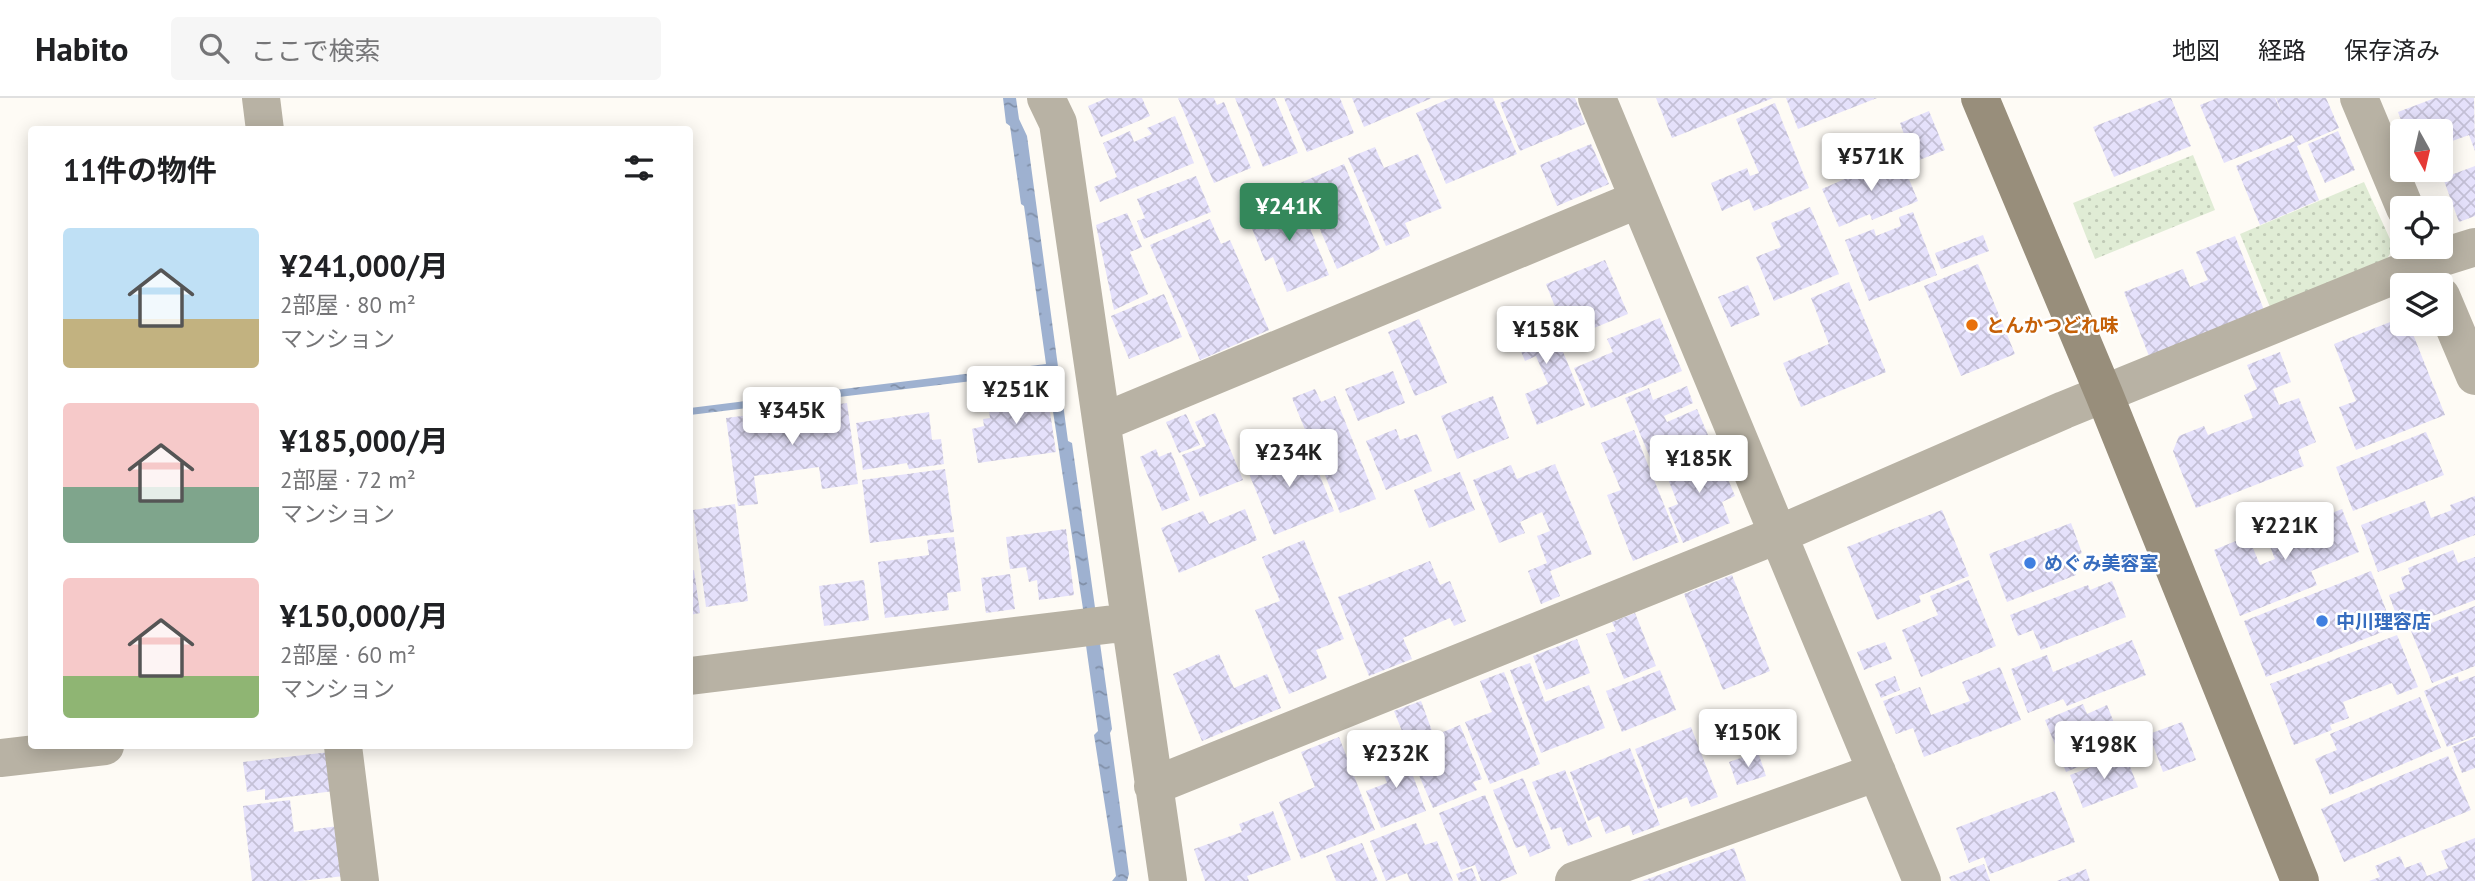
<!DOCTYPE html>
<html lang="ja">
<meta charset="utf-8">
<style>
body{margin:0;font-family:"PT Sans","Noto Sans JP",sans-serif;background:#f6f6f6;color:#202124;height:100vh;display:flex;flex-direction:column;font-size:26px;white-space:nowrap}
*{box-sizing:border-box;margin:0}
p{font-size:23px;color:#757577}
.icon{flex:none;width:38px;height:38px;fill:none;stroke:currentColor;stroke-width:2;stroke-linecap:round;stroke-linejoin:round}
.map{position:relative;flex:1;overflow:hidden}
.sheet{position:absolute;left:28px;top:28px;width:665px;height:623px;display:flex;flex-direction:column;background:#fff;border-radius:7px;box-shadow:0 4px 18px #0003}
.sheet>*{flex:none}
.needle{width:46px;rotate:172deg}
.fabs{position:absolute;left:2390px;top:21px;display:grid;gap:14px}
.fabs a{display:grid;place-items:center;width:63px;height:63px;border-radius:7px;background:#fff;box-shadow:0 4px 18px #0003;font-size:35px}
.price{position:absolute;translate:-50% -60px;padding:0 16px;border-radius:7px;background:#fff;color:#222;font-size:23px;line-height:46px;filter:drop-shadow(0 2px 4px #0008)}
.price::after{content:'';position:absolute;left:50%;top:42px;width:21px;height:16px;margin-left:-10px;background:inherit;clip-path:polygon(0 0,100% 0,50% 100%)}
.price.selected{background:#34885b;color:#fff}
ul{padding:0;list-style:none}
li{display:flex;align-items:center;gap:21px;height:175px;padding:0 35px}
li span{display:grid;place-items:center;flex:none;width:196px;height:140px;border-radius:7px;color:#555}
li>.icon{margin-inline-start:auto}
span .icon{width:84px;height:84px;fill:#fffc;stroke-width:1}
li b{font-size:30px}
h2{display:flex;justify-content:space-between;align-items:center;height:84px;padding:0 35px;font-size:30px}
header{display:flex;align-items:center;gap:42px;box-sizing:border-box;height:98px;padding:0 35px;background:#fff;border-bottom:2px solid #e0e0e0}
header strong{font-size:33px}
nav{display:flex;gap:38px;margin-inline-start:auto;font-size:24px}
.search{width:490px;height:63px;background:#f6f6f6;display:flex;align-items:center;gap:18px;box-sizing:border-box;padding:0 24px;border-radius:7px;color:#757577;font-size:26px}
.map>svg:first-child{display:block}
.grass{fill:url(#grass-dots)}
.water{fill:url(#water-ripples)}
.building{fill:url(#building-cross-hatch)}
.lines{fill:none;stroke-linecap:round;stroke-linejoin:round}
.street{stroke:#b8b2a4;stroke-width:38}
.secondary{stroke:#988e7b;stroke-width:38}
.food-dot{fill:#e8710a;stroke:#fff;stroke-width:2.5}
.shop-dot{fill:#3f7fe0;stroke:#fff;stroke-width:2.5}
.labels{text-anchor:middle;stroke-width:5;stroke-linejoin:round;paint-order:stroke}
.food-label{font-size:19px;font-weight:bold;fill:#c56008;stroke:#fff;text-anchor:start}
.shop-label{font-size:19px;font-weight:bold;fill:#366cbe;stroke:#fff;text-anchor:start}
</style>
<header>
<strong>Habito</strong>
<div class="search"><svg class="icon" aria-label="search" viewBox="0 0 24 24"><circle cx="10" cy="10" r="6"/><path d="M15 15l6 6"/></svg>ここで検索</div>
<nav><a>地図</a><a>経路</a><a>保存済み</a></nav>
</header>
<div class="map">
<svg width="2475" height="783" viewBox="0 0 2475 783">
<defs>
<pattern id="grass-dots" width="8" height="8" patternUnits="userSpaceOnUse" patternTransform="scale(1.75)"><rect width="8" height="8" fill="#e0ecd5"/><path d="M2 2h.1M6 6h.1" fill="none" stroke="#c0cab6" stroke-width="1.8" stroke-linecap="round"/></pattern>
<pattern id="water-ripples" width="26" height="14" patternUnits="userSpaceOnUse" patternTransform="scale(1.75)"><rect width="26" height="14" fill="#9eb1d0"/><path d="M2 4q2-2 4 0t4 0M15 11q2-2 4 0t4 0" fill="none" stroke="#808fa7"/></pattern>
<pattern id="building-cross-hatch" width="8" height="8" patternUnits="userSpaceOnUse" patternTransform="scale(1.75)"><rect width="8" height="8" fill="#e5e1fb"/><path d="M0 0l8 8M0 8l8-8" fill="none" stroke="#c4c0d6"/></pattern>
</defs>
<rect width="100%" height="100%" fill="#fefbf5"/>
<path class="grass" d="M 2193,57 L 2215,112 L 2095,161 L 2073,105 Z
M 2364,84 L 2394,150 L 2386,162 L 2270,209 L 2240,136 Z"/>
<path class="water" d="M 1003,0 L 1016,0 L 1019,21 L 1027,38 L 1068,343 L 1072,345 L 1112,631 L 1110,635 L 1129,776 L 1127,783 L 1112,783 L 1116,778 L 1094,637 L 1098,633 L 1083,526 L 1085,524 L 1047,274 L 690,317 L 690,310 L 1046,266 L 1024,108 L 1021,106 L 1010,28 L 1006,25 Z"/>
<path class="building" d="M 1107,0 L 1142,0 L 1150,18 L 1101,39 L 1088,8 Z
M 1178,0 L 1214,0 L 1217,7 L 1224,4 L 1251,70 L 1214,85 Z
M 1235,0 L 1275,0 L 1298,55 L 1263,69 Z
M 1284,0 L 1340,0 L 1354,35 L 1307,54 Z
M 1352,0 L 1432,0 L 1364,29 Z
M 1451,0 L 1493,0 L 1517,56 L 1446,86 L 1416,15 Z
M 1512,0 L 1575,0 L 1585,26 L 1520,53 L 1500,5 Z
M 1656,0 L 1773,0 L 1672,40 Z
M 1786,0 L 1877,0 L 1798,31 Z
M 2166,0 L 2171,0 L 2191,48 L 2114,79 L 2093,29 Z
M 2218,0 L 2275,0 L 2283,18 L 2276,0 L 2326,0 L 2339,30 L 2297,48 L 2319,102 L 2260,127 L 2236,68 L 2295,43 L 2292,37 L 2224,65 L 2200,7 Z
M 2435,0 L 2474,0 L 2475,53 L 2469,37 L 2441,47 L 2441,33 L 2405,33 L 2398,14 Z
M 1775,5 L 1809,90 L 1754,113 L 1749,101 L 1722,113 L 1711,85 L 1747,70 L 1750,78 L 1759,75 L 1736,21 Z
M 1929,13 L 1945,52 L 1914,64 L 1900,25 Z
M 1175,18 L 1194,65 L 1100,104 L 1094,89 L 1117,79 L 1103,45 L 1130,33 L 1134,44 L 1152,36 L 1147,30 Z
M 2338,33 L 2355,72 L 2325,85 L 2308,46 Z
M 1591,46 L 1609,86 L 1557,108 L 1540,67 Z
M 1375,49 L 1384,70 L 1418,56 L 1442,110 L 1405,125 L 1410,138 L 1386,148 L 1348,60 Z
M 1899,57 L 1918,103 L 1872,122 L 1870,116 L 1839,129 L 1822,91 Z
M 1344,66 L 1380,151 L 1337,171 L 1300,85 Z
M 2475,68 L 2475,118 L 2459,124 L 2443,80 Z
M 1196,78 L 1211,114 L 1144,141 L 1137,123 L 1145,120 L 1137,101 Z
M 1297,98 L 1329,177 L 1287,194 L 1273,159 L 1265,163 L 1247,118 Z
M 1810,109 L 1839,176 L 1774,203 L 1756,159 L 1781,149 L 1771,125 Z
M 1913,114 L 1937,177 L 1869,203 L 1845,142 L 1874,131 L 1876,138 L 1901,128 L 1899,119 Z
M 1127,115 L 1142,149 L 1130,154 L 1148,196 L 1114,212 L 1096,127 Z
M 1210,121 L 1221,146 L 1230,142 L 1269,232 L 1200,262 L 1150,147 Z
M 1983,137 L 1989,153 L 1941,171 L 1935,155 Z
M 2235,138 L 2264,212 L 2149,258 L 2124,194 L 2183,171 L 2190,189 L 2208,182 L 2196,154 Z
M 1605,162 L 1628,216 L 1594,230 L 1589,218 L 1563,229 L 1546,186 Z
M 1978,166 L 2015,256 L 1961,278 L 1924,188 Z
M 1849,184 L 1886,274 L 1801,309 L 1783,265 L 1829,246 L 1811,200 Z
M 1748,187 L 1760,217 L 1731,229 L 1718,199 Z
M 1164,196 L 1182,239 L 1129,261 L 1111,218 Z
M 1544,208 L 1585,307 L 1537,327 L 1525,296 L 1548,286 L 1536,258 L 1525,263 L 1508,222 Z
M 2403,219 L 2403,226 L 2409,226 L 2445,317 L 2356,352 L 2339,309 L 2356,303 L 2334,246 Z
M 1660,220 L 1682,273 L 1591,310 L 1574,270 L 1613,254 L 1607,241 Z
M 1419,221 L 1447,285 L 1415,298 L 1388,234 Z
M 2280,254 L 2291,284 L 2273,291 L 2279,307 L 2299,300 L 2316,344 L 2298,352 L 2304,368 L 2196,410 L 2173,353 L 2179,338 L 2204,328 L 2208,337 L 2253,320 L 2244,297 L 2257,291 L 2247,267 Z
M 1393,273 L 1405,305 L 1358,323 L 1345,291 Z
M 1046,287 L 1056,354 L 978,365 L 972,331 L 984,328 L 983,321 L 990,320 L 987,296 Z
M 1687,288 L 1693,305 L 1664,318 L 1667,324 L 1697,311 L 1711,344 L 1654,369 L 1625,300 L 1649,290 L 1653,302 Z
M 1315,291 L 1321,304 L 1335,298 L 1376,401 L 1340,415 L 1317,357 L 1323,355 L 1318,343 L 1311,346 L 1292,300 Z
M 1493,298 L 1509,340 L 1457,361 L 1441,318 Z
M 847,305 L 858,386 L 822,391 L 819,369 L 754,378 L 758,406 L 738,408 L 726,320 Z
M 929,314 L 932,342 L 941,341 L 944,366 L 909,371 L 907,365 L 863,372 L 856,325 Z
M 1215,315 L 1243,382 L 1200,399 L 1182,357 L 1206,348 L 1195,324 Z
M 1186,316 L 1200,347 L 1179,355 L 1166,324 Z
M 1396,331 L 1400,342 L 1417,336 L 1432,373 L 1386,392 L 1366,343 Z
M 1634,332 L 1679,444 L 1633,463 L 1607,397 L 1621,392 L 1601,345 Z
M 2426,334 L 2444,377 L 2353,413 L 2336,369 Z
M 1300,344 L 1312,375 L 1318,373 L 1334,413 L 1274,437 L 1245,366 Z
M 1715,350 L 1735,398 L 1722,404 L 1730,425 L 1683,445 L 1668,410 L 1678,406 L 1664,371 Z
M 1156,351 L 1159,359 L 1171,354 L 1190,402 L 1162,413 L 1140,359 Z
M 1555,366 L 1592,456 L 1550,473 L 1560,498 L 1541,506 L 1528,473 L 1547,465 L 1537,438 L 1550,433 L 1542,414 L 1520,424 L 1525,435 L 1499,445 L 1473,382 L 1511,367 L 1517,381 Z
M 945,371 L 954,434 L 870,445 L 862,382 Z
M 1460,374 L 1475,412 L 1429,430 L 1414,392 Z
M 2475,398 L 2475,437 L 2378,474 L 2361,427 L 2425,403 L 2431,420 L 2452,412 L 2450,407 Z
M 735,406 L 748,503 L 706,509 L 693,412 Z
M 1245,411 L 1257,442 L 1179,475 L 1161,430 L 1203,413 L 1209,426 Z
M 2342,411 L 2359,454 L 2311,473 L 2317,487 L 2240,518 L 2214,452 L 2248,438 L 2260,467 L 2275,461 L 2267,441 Z
M 1942,412 L 1969,478 L 1919,498 L 1921,504 L 1877,522 L 1847,449 Z
M 2071,425 L 2082,455 L 2069,460 L 2076,477 L 2007,504 L 1989,456 Z
M 1066,431 L 1074,497 L 1039,502 L 1037,482 L 1029,484 L 1026,469 L 1010,471 L 1006,439 Z
M 954,439 L 961,493 L 947,495 L 949,512 L 885,520 L 878,464 L 929,457 L 927,442 Z
M 1304,442 L 1344,541 L 1316,552 L 1327,580 L 1289,596 L 1255,512 L 1280,503 L 1262,459 Z
M 2453,452 L 2458,465 L 2475,459 L 2475,502 L 2401,530 L 2389,497 L 2405,491 L 2401,479 L 2410,476 L 2408,470 Z
M 1430,463 L 1440,487 L 1450,483 L 1466,523 L 1454,528 L 1450,520 L 1403,540 L 1412,561 L 1369,578 L 1338,499 Z
M 694,472 L 700,515 L 690,517 L 690,473 Z
M 2371,473 L 2393,530 L 2266,579 L 2244,523 Z
M 1010,476 L 1015,511 L 986,515 L 981,480 Z
M 1732,477 L 1770,573 L 1723,592 L 1684,496 Z
M 864,482 L 869,522 L 824,528 L 819,488 Z
M 1969,482 L 1996,548 L 1921,579 L 1902,532 L 1938,517 L 1930,498 Z
M 2112,483 L 2126,519 L 2041,552 L 2033,532 L 2018,538 L 2010,517 L 2088,487 L 2090,492 Z
M 2475,508 L 2475,568 L 2432,585 L 2411,533 Z
M 1635,515 L 1656,568 L 1624,581 L 1606,536 L 1616,533 L 1612,524 Z
M 2397,537 L 2418,589 L 2397,597 L 2392,585 L 2343,604 L 2349,620 L 2330,627 L 2332,632 L 2294,647 L 2270,586 Z
M 1577,541 L 1590,575 L 1546,592 L 1533,558 Z
M 2132,542 L 2146,577 L 2067,608 L 2063,601 L 2028,615 L 2011,571 L 2047,557 L 2053,574 Z
M 1885,544 L 1892,561 L 1864,572 L 1857,554 Z
M 1219,556 L 1234,590 L 1267,576 L 1281,610 L 1202,643 L 1173,576 Z
M 1530,565 L 1545,604 L 1589,587 L 1605,630 L 1541,655 L 1510,572 Z
M 2000,569 L 2021,622 L 1924,659 L 1913,630 L 1896,636 L 1883,603 L 1920,589 L 1931,617 L 1970,603 L 1962,584 Z
M 1660,572 L 1676,612 L 1622,634 L 1606,593 Z
M 1504,574 L 1540,666 L 1490,686 L 1465,624 L 1492,614 L 1480,583 Z
M 1895,578 L 1900,592 L 1881,600 L 1875,586 Z
M 2458,578 L 2459,584 L 2475,578 L 2475,638 L 2447,649 L 2424,593 Z
M 2420,599 L 2441,650 L 2330,697 L 2315,661 L 2337,652 L 2330,636 Z
M 1421,603 L 1432,633 L 1406,643 L 1394,613 Z
M 2083,606 L 2087,616 L 2107,607 L 2124,650 L 2066,674 L 2045,622 Z
M 2182,624 L 2196,662 L 2163,674 L 2149,636 Z
M 1460,627 L 1482,681 L 1473,684 L 1477,692 L 1433,710 L 1407,649 Z
M 1691,629 L 1718,699 L 1691,709 L 1687,699 L 1658,711 L 1635,651 Z
M 1339,639 L 1375,732 L 1301,761 L 1279,704 L 1315,689 L 1301,654 Z
M 2475,640 L 2475,670 L 2462,675 L 2452,649 Z
M 1402,648 L 1426,713 L 1381,730 L 1366,693 L 1387,685 L 1377,657 Z
M 1630,650 L 1660,727 L 1633,737 L 1629,727 L 1606,736 L 1599,718 L 1588,723 L 1570,674 Z
M 330,654 L 334,693 L 265,702 L 265,691 L 247,694 L 243,664 Z
M 1758,654 L 1766,678 L 1737,687 L 1729,664 Z
M 2125,656 L 2138,689 L 2083,710 L 2070,677 Z
M 2448,658 L 2471,712 L 2344,764 L 2321,711 Z
M 1565,672 L 1592,739 L 1568,748 L 1561,729 L 1551,732 L 1532,684 Z
M 1523,680 L 1551,750 L 1530,759 L 1525,747 L 1516,750 L 1493,692 Z
M 2055,693 L 2075,744 L 1990,776 L 1984,759 L 1969,765 L 1956,730 Z
M 1485,697 L 1517,776 L 1500,783 L 1481,783 L 1475,767 L 1461,772 L 1439,715 Z
M 290,702 L 294,734 L 338,728 L 344,778 L 301,783 L 252,783 L 243,708 Z
M 1273,713 L 1291,762 L 1247,778 L 1249,783 L 1205,783 L 1194,751 L 1242,734 L 1239,726 Z
M 1416,725 L 1425,747 L 1437,743 L 1453,783 L 1410,783 L 1407,775 L 1386,783 L 1370,743 Z
M 2475,740 L 2475,783 L 2369,783 L 2380,779 L 2375,768 L 2400,758 L 2405,770 L 2421,764 L 2427,778 L 2448,770 L 2441,753 Z
M 1362,745 L 1378,783 L 1336,783 L 1326,758 Z
M 1734,750 L 1746,783 L 1642,783 Z
M 1984,766 L 1990,783 L 1951,783 L 1949,779 Z
M 1472,770 L 1477,783 L 1459,783 L 1456,776 Z
M 2086,771 L 2090,783 L 2057,783 Z"/>
<g class="lines">
<path class="street" d="M 261,0 L 265,32
M 1046,0 L 1058,25 L 1168,783
M 1597,0 L 1922,783
M 2359,0 L 2405,110
M 2441,198 L 2475,278
M 1103,324 L 1639,101
M 690,578 L 1130,524
M 343,648 L 360,783
M 0,660 L 105,648
M 1153,688 L 1777,437 L 2064,312 L 2427,164 L 2475,149
M 1574,783 L 1877,674"/>
<path class="secondary" d="M 1980,0 L 2104,296 L 2300,783"/>
</g>
<circle class="food-dot" cx="1972" cy="227" r="7"/>
<g class="shop-dot">
<circle cx="2030" cy="465" r="7"/>
<circle cx="2322" cy="523" r="7"/>
</g>
<g class="labels">
<g class="food-label">
<text x="1986" y="234">とんかつどれ味</text>
</g>
<g class="shop-label">
<text x="2044" y="472">めぐみ美容室</text>
<text x="2336" y="530">中川理容店</text>
</g>
</g>
</svg>
<div class="fabs">
<a><svg class="needle" viewBox="-14 -14 28 28"><path d="M0-13l5 13h-10z" fill="#e53935"/><path d="M0 13l5-13h-10z" fill="#757577"/></svg></a>
<a><svg class="icon" aria-label="locate" viewBox="0 0 24 24"><circle cx="12" cy="12" r="6"/><path d="M12 2v4M12 18v4M2 12h4M18 12h4"/></svg></a>
<a><svg class="icon" aria-label="layers" viewBox="0 0 24 24"><path d="M12 4l9 5-9 5-9-5zM3 14l9 5 9-5"/></svg></a>
</div>
<b class="price" style="left:1871px;top:95px">¥571K</b>
<b class="price selected" style="left:1289px;top:145px">¥241K</b>
<b class="price" style="left:1546px;top:268px">¥158K</b>
<b class="price" style="left:1016px;top:328px">¥251K</b>
<b class="price" style="left:792px;top:349px">¥345K</b>
<b class="price" style="left:1289px;top:391px">¥234K</b>
<b class="price" style="left:1699px;top:397px">¥185K</b>
<b class="price" style="left:2285px;top:464px">¥221K</b>
<b class="price" style="left:1748px;top:671px">¥150K</b>
<b class="price" style="left:2104px;top:683px">¥198K</b>
<b class="price" style="left:1396px;top:692px">¥232K</b>
<section class="sheet">
<h2>11件の物件<svg class="icon" aria-label="filters" viewBox="0 0 24 24"><path d="M4 7h16M4 17h16"/><circle cx="9" cy="7" r="2"/><circle cx="15" cy="17" r="2"/></svg></h2>
<ul>
<li><span style="background:linear-gradient(#bfe0f5 65%,#c2b280 0)"><svg class="icon" aria-label="home" viewBox="0 0 24 24"><path d="M3 11l9-7 9 7M6 9v11h12V9"/></svg></span><div><b>¥241,000/月</b><p>2部屋 · 80 m²</p><p>マンション</p></div></li>
<li><span style="background:linear-gradient(#f6c9c9 60%,#7fa58c 0)"><svg class="icon" aria-label="home" viewBox="0 0 24 24"><path d="M3 11l9-7 9 7M6 9v11h12V9"/></svg></span><div><b>¥185,000/月</b><p>2部屋 · 72 m²</p><p>マンション</p></div></li>
<li><span style="background:linear-gradient(#f6c9c9 70%,#8fb573 0)"><svg class="icon" aria-label="home" viewBox="0 0 24 24"><path d="M3 11l9-7 9 7M6 9v11h12V9"/></svg></span><div><b>¥150,000/月</b><p>2部屋 · 60 m²</p><p>マンション</p></div></li>
</ul>
</section>
</div>
